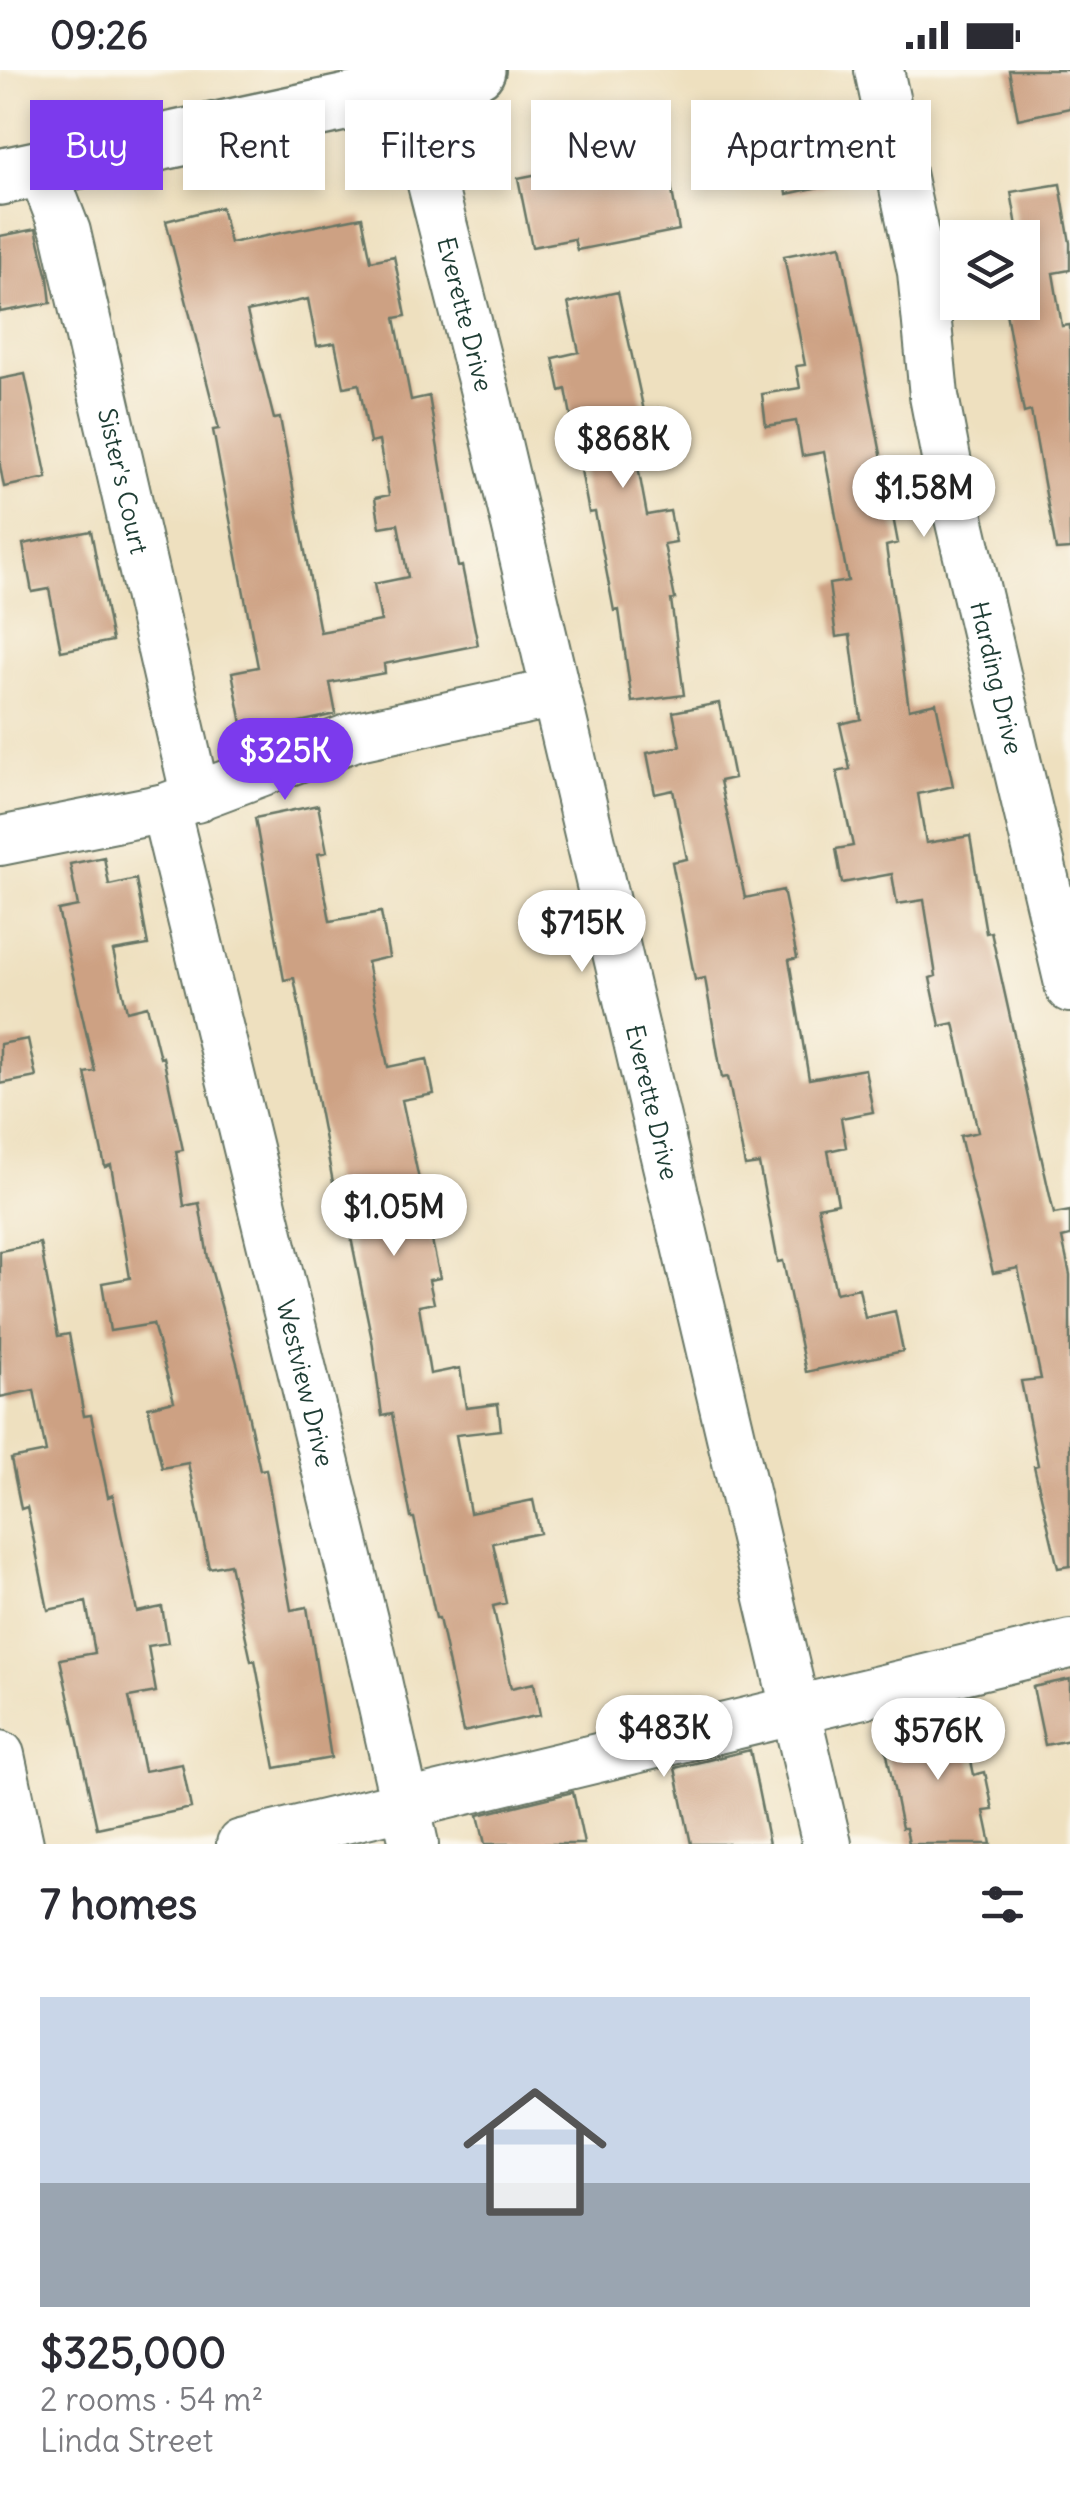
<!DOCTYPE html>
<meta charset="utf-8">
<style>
body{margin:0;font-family:Delius,sans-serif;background:#f7f7f7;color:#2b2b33;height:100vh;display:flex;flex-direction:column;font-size:38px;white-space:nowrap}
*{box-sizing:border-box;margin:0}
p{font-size:32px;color:#7c7c81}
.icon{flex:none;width:55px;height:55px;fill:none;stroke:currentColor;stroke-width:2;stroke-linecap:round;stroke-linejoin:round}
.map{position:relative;height:1774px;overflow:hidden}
.side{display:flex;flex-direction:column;background:#fff;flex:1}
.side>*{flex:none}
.top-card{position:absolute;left:30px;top:30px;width:1010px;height:90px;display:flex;gap:20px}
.tools{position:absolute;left:940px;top:150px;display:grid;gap:20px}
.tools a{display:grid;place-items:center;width:100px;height:100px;border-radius:0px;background:#fff;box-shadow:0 5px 15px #0003;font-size:50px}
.price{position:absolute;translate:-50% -85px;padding:0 22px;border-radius:35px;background:#fff;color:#222;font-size:32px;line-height:65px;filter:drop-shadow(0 2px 5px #0008)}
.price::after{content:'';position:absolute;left:50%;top:60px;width:30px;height:22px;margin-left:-15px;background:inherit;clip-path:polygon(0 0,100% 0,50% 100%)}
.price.active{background:#7c3aed;color:#fff}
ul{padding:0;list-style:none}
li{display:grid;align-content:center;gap:20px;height:530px;padding:0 40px}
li+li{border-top:2px solid #e1e1e2}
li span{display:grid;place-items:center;height:310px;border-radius:0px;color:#555}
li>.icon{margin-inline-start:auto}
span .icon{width:180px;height:180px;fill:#fffc;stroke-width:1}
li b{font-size:42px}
h2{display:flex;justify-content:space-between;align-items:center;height:120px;padding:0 40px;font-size:42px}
.chip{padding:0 35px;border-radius:0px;background:#fff;box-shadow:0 5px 15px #0003;font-size:35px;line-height:90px}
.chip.active{background:#7c3aed;color:#fff}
.status{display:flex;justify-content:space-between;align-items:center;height:70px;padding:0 50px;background:#fff;direction:ltr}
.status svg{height:28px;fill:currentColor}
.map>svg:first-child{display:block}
.building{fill:#cda183;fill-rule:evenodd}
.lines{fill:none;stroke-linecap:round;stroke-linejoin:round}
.minor-casing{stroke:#677665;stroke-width:52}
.major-casing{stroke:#677665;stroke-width:60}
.minor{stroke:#fff;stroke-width:48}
.major{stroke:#fff;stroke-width:55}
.labels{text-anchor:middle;stroke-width:8;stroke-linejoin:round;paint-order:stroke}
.street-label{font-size:25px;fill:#1f3d34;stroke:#fbf7ec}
</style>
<div class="status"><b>09:26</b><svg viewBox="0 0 49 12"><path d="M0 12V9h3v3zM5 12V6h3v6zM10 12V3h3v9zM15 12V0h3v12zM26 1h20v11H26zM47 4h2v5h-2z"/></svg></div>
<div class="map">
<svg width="1070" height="1774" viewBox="0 0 1070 1774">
<rect width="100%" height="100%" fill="#fbf7ec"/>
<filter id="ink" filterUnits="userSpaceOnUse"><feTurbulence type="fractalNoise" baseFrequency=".01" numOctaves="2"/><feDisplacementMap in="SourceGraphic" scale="20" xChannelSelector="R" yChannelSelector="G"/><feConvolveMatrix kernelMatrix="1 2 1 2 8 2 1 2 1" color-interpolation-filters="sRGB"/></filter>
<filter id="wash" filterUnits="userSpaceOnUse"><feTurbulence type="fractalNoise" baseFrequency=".0048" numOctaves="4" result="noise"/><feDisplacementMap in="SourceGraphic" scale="40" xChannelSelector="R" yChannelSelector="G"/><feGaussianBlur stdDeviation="2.25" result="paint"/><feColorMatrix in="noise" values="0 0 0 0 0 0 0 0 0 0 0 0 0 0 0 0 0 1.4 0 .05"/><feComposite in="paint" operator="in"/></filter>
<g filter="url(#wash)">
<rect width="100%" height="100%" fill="#eee0bf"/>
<g id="blocks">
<path class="building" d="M 1009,0 L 1070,0 L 1070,38 L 1018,49 Z
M 844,35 L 860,108 L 787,124 L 782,100 L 746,108 L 736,58 Z
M 624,87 L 627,106 L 668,98 L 679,160 L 577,180 L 574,169 L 532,177 L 518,108 Z
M 1060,114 L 1070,173 L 1070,200 L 1053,203 L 1062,256 L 1070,255 L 1070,479 L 1056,480 L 1031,341 L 1024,343 L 1005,237 L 1022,233 L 1022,168 L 1019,168 L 1011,122 Z
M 221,137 L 230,173 L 362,147 L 371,191 L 394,186 L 406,246 L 395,248 L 411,330 L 429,326 L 458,497 L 462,496 L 478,575 L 384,594 L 385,603 L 330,613 L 336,644 L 244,664 L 232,602 L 258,597 L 213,360 L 219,359 L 166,151 ZM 308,229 L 317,276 L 335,273 L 344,317 L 359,314 L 370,373 L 379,371 L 389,425 L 375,428 L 380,457 L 398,454 L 408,507 L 374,514 L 381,551 L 320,562 L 280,348 L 274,349 L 247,242 Z
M 36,159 L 48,208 L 51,233 L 0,242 L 0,166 Z
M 841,175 L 898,473 L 886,476 L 909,639 L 936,633 L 953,716 L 918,724 L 926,773 L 970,766 L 986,863 L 991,862 L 1054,1144 L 1070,1141 L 1070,1166 L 1062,1168 L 1070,1205 L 1070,1496 L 1058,1498 L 1034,1396 L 1038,1395 L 1021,1311 L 1041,1309 L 1018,1198 L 993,1203 L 960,1066 L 978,1062 L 954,953 L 940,956 L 930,908 L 936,906 L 924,830 L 897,834 L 892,804 L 842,813 L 836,779 L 853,776 L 837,702 L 850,699 L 840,654 L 861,649 L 850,565 L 836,567 L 829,514 L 848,511 L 824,382 L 802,386 L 796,351 L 766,356 L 762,324 L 800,318 L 796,296 L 805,295 L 784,186 Z
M 618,222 L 644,341 L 658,338 L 666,380 L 636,386 L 647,445 L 670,441 L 676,472 L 664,474 L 675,529 L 671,530 L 684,625 L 632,632 L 619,540 L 614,541 L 595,442 L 589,443 L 566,319 L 560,321 L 553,288 L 579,282 L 568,233 Z
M 25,304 L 47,408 L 4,417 L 0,396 L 0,309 Z
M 91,461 L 112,571 L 61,581 L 49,519 L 32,522 L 23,474 Z
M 719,633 L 734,708 L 720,711 L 745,828 L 783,820 L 797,888 L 789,890 L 809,1009 L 865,999 L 873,1042 L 841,1048 L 846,1077 L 828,1081 L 838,1133 L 818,1137 L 836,1223 L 859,1218 L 865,1248 L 895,1241 L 903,1281 L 806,1302 L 783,1191 L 778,1192 L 759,1094 L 745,1096 L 728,1007 L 722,1008 L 705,908 L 695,910 L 672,792 L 687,789 L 673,720 L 655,724 L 647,683 L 680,676 L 673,642 Z
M 318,735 L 327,782 L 318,784 L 330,851 L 381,842 L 389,887 L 367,892 L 388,997 L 427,989 L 434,1024 L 402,1030 L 440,1208 L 429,1210 L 434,1233 L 419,1236 L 430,1304 L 460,1298 L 466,1338 L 498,1334 L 501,1360 L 456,1365 L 470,1443 L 533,1430 L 540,1463 L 493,1473 L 506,1533 L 493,1536 L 511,1618 L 534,1613 L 540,1645 L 463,1662 L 439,1548 L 436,1548 L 414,1448 L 411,1448 L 392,1344 L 382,1346 L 372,1270 L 347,1148 L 340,1149 L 294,908 L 284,910 L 255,748 Z
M 104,787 L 109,815 L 136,809 L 148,875 L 113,881 L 127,941 L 147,936 L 160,988 L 163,987 L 183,1080 L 176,1081 L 184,1136 L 199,1133 L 208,1188 L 238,1297 L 260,1400 L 266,1399 L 291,1540 L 307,1537 L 331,1688 L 275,1698 L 255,1590 L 251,1591 L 230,1494 L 209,1498 L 188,1393 L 162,1398 L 148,1337 L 174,1331 L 153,1254 L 110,1261 L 102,1213 L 130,1208 L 111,1095 L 105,1097 L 85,1003 L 95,1001 L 58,840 L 78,836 L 70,794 Z
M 28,969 L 36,1007 L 0,1014 L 0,974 Z
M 40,1173 L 58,1266 L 69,1264 L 84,1346 L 91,1345 L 108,1427 L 113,1425 L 137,1542 L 162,1537 L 168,1573 L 148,1576 L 156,1622 L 129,1627 L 144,1701 L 182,1694 L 191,1738 L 97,1758 L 60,1589 L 95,1583 L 86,1532 L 48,1540 L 27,1437 L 21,1439 L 11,1389 L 46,1382 L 34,1320 L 0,1327 L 0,1181 Z
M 1070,1609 L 1070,1670 L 1045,1675 L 1033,1617 Z
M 961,1643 L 974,1705 L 985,1702 L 993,1740 L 984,1741 L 991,1774 L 909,1774 L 906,1758 L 902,1758 L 882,1660 Z
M 750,1680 L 769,1774 L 691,1774 L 675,1698 Z
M 573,1722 L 584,1774 L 485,1774 L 478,1745 Z"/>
</g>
</g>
<g filter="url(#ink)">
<use href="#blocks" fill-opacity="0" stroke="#677665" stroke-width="2.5"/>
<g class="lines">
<g class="minor-casing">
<g id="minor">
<path id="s1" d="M 403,0 L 485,322 L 827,1774"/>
<path id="s2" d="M 879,0 L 922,202 L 934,326 L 951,414 L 1070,918"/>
<path id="s3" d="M 42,100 L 66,162 L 196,728"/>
<path id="s4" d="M 165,738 L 366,1562 L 414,1774"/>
<path d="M 0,771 L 165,738 L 353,667 L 555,623"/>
<path d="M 0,1685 L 19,1774"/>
<path d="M 241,1774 L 1070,1574"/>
</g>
</g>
<g class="major-casing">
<path id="major" d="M 0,107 L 408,19 L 477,0"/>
</g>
<use href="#minor" class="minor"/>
<use href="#major" class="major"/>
</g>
</g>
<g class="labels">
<g class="street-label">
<text dy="9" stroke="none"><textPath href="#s1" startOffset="252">Everette Drive</textPath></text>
<text dy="9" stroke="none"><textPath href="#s3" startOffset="322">Sister's Court</textPath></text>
<text dy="9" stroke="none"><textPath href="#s2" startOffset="620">Harding Drive</textPath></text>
<text dy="9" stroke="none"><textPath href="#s1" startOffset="1062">Everette Drive</textPath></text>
<text dy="9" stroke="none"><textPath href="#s4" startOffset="592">Westview Drive</textPath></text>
</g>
</g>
</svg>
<div class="tools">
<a><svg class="icon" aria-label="layers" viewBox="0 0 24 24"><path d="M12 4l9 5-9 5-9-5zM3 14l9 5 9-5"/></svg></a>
</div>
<b class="price" style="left:623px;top:421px">$868K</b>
<b class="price" style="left:924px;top:470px">$1.58M</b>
<b class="price active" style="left:285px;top:733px">$325K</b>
<b class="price" style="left:582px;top:905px">$715K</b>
<b class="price" style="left:394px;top:1189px">$1.05M</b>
<b class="price" style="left:664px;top:1710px">$483K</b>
<b class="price" style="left:938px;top:1713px">$576K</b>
<div class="top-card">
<a class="chip active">Buy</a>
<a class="chip">Rent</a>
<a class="chip">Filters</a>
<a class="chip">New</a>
<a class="chip">Apartment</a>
</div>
</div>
<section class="side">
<h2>7 homes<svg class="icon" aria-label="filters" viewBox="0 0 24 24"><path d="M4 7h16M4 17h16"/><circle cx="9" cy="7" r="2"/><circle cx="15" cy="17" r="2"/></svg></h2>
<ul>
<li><span style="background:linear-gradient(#c9d6e8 60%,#9aa5b1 0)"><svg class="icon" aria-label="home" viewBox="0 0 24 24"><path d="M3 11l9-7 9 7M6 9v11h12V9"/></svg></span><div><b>$325,000</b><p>2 rooms · 54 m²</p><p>Linda Street</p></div></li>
</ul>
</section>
